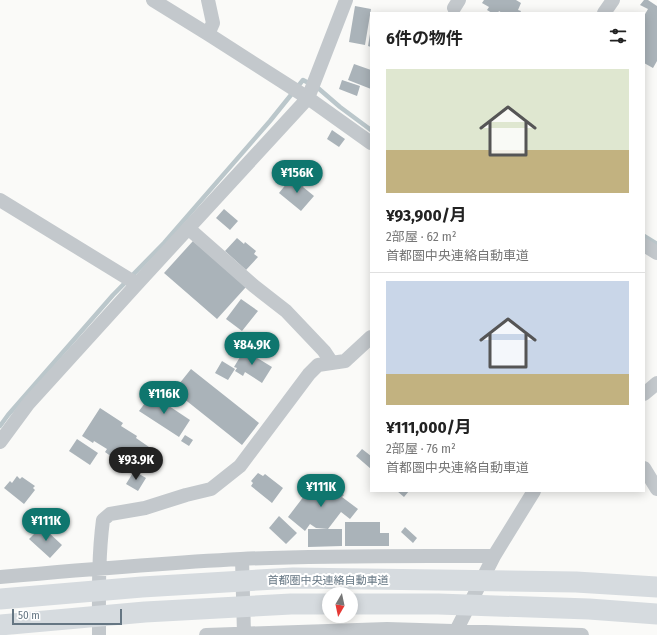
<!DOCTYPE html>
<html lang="ja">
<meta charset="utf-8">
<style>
body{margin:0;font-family:"Fira Sans Condensed","Noto Sans JP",sans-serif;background:#f6f6f6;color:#222;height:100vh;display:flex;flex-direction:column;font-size:15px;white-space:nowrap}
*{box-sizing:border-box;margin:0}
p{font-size:13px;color:#767676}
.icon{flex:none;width:22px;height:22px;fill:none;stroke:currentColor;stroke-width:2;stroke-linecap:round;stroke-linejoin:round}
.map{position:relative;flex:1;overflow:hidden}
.panel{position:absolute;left:370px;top:12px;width:275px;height:480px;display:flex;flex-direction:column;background:#fff;border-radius:0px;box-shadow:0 2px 10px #0003}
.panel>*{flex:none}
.needle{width:26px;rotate:189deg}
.buttons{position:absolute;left:322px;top:587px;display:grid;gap:8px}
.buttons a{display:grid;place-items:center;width:36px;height:36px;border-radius:50%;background:#fff;box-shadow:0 2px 10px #0003;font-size:20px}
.scale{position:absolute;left:12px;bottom:10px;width:110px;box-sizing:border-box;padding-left:4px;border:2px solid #657683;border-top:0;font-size:11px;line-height:14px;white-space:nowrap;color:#657683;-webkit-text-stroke:3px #fff;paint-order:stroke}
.price{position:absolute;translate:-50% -34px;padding:0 9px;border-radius:14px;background:#0f766e;color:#fff;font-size:13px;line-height:26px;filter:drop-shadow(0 1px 2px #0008)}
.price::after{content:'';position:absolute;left:50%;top:24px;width:12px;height:9px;margin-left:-6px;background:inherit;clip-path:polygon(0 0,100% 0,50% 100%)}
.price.on{background:#222;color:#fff}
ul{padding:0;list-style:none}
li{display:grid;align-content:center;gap:8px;height:212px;padding:0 16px}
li+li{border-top:1px solid #e0e0e0}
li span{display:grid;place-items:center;height:124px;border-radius:0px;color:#555}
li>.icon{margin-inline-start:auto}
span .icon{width:72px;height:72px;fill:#fffc;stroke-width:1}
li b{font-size:17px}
h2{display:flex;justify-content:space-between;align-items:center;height:48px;padding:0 16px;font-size:17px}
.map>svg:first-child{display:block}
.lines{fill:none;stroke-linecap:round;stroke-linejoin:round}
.stream{stroke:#bbc7cb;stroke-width:4.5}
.building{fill:#aab3b9}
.minor{stroke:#c3c8cc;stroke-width:14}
.highway{stroke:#d6dbdf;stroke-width:21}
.labels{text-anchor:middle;stroke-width:4;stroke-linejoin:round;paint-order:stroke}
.street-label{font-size:11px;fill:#657683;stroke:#fff}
</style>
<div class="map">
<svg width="657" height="635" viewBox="0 0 657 635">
<rect width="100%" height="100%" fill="#fafaf8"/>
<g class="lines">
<path class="stream" d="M 644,236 L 657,244
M 0,426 L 8,415 L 113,295 L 164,243 L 270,121 L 303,80 L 318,88 L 340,107 L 371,130"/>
</g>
<path class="building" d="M 484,0 L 516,0 L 521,3 L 518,10 L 521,11 L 520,13 L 502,13 L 499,11 L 498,13 L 492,13 L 487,10 L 489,7 L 482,3 Z
M 644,0 L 648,0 L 657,6 L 657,61 L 653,68 L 644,63 L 644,16 L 648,9 L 640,5 Z
M 355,6 L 371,9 L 365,45 L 349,42 Z
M 370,34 L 371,34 L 371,47 L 368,46 Z
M 354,64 L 371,70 L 371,89 L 348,80 Z
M 342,80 L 360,86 L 357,96 L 339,89 Z
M 332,130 L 345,139 L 339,147 L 327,139 Z
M 291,178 L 295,181 L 298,178 L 305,184 L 303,187 L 314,196 L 301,211 L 279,193 Z
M 224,209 L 238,221 L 230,230 L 216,218 Z
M 237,238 L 244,244 L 245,242 L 256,251 L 254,254 L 258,257 L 246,270 L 225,251 Z
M 193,241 L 246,287 L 217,319 L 164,273 Z
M 241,299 L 258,311 L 242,331 L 226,319 Z
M 246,347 L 256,353 L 254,356 L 272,367 L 262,383 L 245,372 L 243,376 L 235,371 L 237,368 L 234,367 Z
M 222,361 L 235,369 L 228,380 L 215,373 Z
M 191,369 L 259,423 L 242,445 L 183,398 L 184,396 L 175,389 Z
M 151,394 L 190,420 L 179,437 L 139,411 L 145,403 L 143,401 L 147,395 L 149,396 Z
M 100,408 L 123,423 L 121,426 L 137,436 L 136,438 L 149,447 L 148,449 L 154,454 L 147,465 L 145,464 L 140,471 L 122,458 L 119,462 L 105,452 L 107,449 L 94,441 L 93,443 L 82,436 Z
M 185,435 L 193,440 L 189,446 L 181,441 Z
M 77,439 L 98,453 L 90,465 L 69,451 Z
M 362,449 L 371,456 L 371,469 L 356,456 Z
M 134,471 L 146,478 L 138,491 L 126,484 Z
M 258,473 L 263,476 L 265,474 L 283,488 L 272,503 L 251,486 L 253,483 L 251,481 Z
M 17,476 L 20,479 L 22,477 L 35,486 L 33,488 L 35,490 L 24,504 L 4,488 L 10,481 L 12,483 Z
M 325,481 L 344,495 L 342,497 L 358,509 L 350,519 L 341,512 L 328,529 L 316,528 L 310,524 L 305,531 L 288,517 L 314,483 L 320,488 Z
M 397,491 L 409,491 L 404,497 Z
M 279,516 L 297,533 L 286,544 L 269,528 Z
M 345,522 L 380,522 L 380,533 L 389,533 L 389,546 L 345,546 Z
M 41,527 L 46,533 L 47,531 L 62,545 L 50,558 L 29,539 Z
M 405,527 L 417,538 L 413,543 L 401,532 Z
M 308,529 L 342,529 L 342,546 L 308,547 Z"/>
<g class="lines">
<path class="minor" d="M 153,0 L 208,34 L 308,98 L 371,143
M 454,8 L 459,0
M 604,13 L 613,0
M 208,34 L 213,23 L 208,0
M 0,200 L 137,284
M 188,228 L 254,286 L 286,311 L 324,351 L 332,363
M 644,245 L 657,253
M 644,394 L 657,383
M 0,442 L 28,404 L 137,284 L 308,98 L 346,0
M 644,468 L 657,489
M 242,559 L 244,634
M 0,577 C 80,570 160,563 241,559 C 325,555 410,556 494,556
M 99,635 C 99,597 98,558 103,520 L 110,514 L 145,508 L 186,495 L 211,489 L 240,466 L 309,374 L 318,365 L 345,361 L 371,337
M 206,635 L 387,629 L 582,635
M 457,635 L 456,631 L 494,556 L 534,491"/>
<path class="highway" d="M 0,599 L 142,587 L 293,578 L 576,582 L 657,587
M 351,604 L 438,604 L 589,609 L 657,614
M 0,625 L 145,612 L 291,604 L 329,604"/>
</g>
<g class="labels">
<g class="street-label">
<text x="328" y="584">首都圏中央連絡自動車道</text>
</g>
</g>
</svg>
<div class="buttons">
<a><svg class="needle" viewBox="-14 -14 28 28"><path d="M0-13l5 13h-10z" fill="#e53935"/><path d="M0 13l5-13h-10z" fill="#767676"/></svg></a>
</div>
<div class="scale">50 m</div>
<b class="price" style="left:297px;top:194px">¥156K</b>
<b class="price" style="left:252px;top:366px">¥84.9K</b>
<b class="price" style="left:164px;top:415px">¥116K</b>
<b class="price on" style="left:136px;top:481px">¥93.9K</b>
<b class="price" style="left:321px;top:508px">¥111K</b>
<b class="price" style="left:46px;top:542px">¥111K</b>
<section class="panel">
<h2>6件の物件<svg class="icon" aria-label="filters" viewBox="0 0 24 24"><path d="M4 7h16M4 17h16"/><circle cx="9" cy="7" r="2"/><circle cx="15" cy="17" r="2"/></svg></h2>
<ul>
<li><span style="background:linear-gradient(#dfe7d0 65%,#c2b280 0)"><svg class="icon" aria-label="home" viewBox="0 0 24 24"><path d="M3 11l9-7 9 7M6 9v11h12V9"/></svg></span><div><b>¥93,900/月</b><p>2部屋 · 62 m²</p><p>首都圏中央連絡自動車道</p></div></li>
<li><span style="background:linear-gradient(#c9d6e8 75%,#c2b280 0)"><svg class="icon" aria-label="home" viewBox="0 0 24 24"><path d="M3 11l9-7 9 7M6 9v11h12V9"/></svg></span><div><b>¥111,000/月</b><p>2部屋 · 76 m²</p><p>首都圏中央連絡自動車道</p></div></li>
</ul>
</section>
</div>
